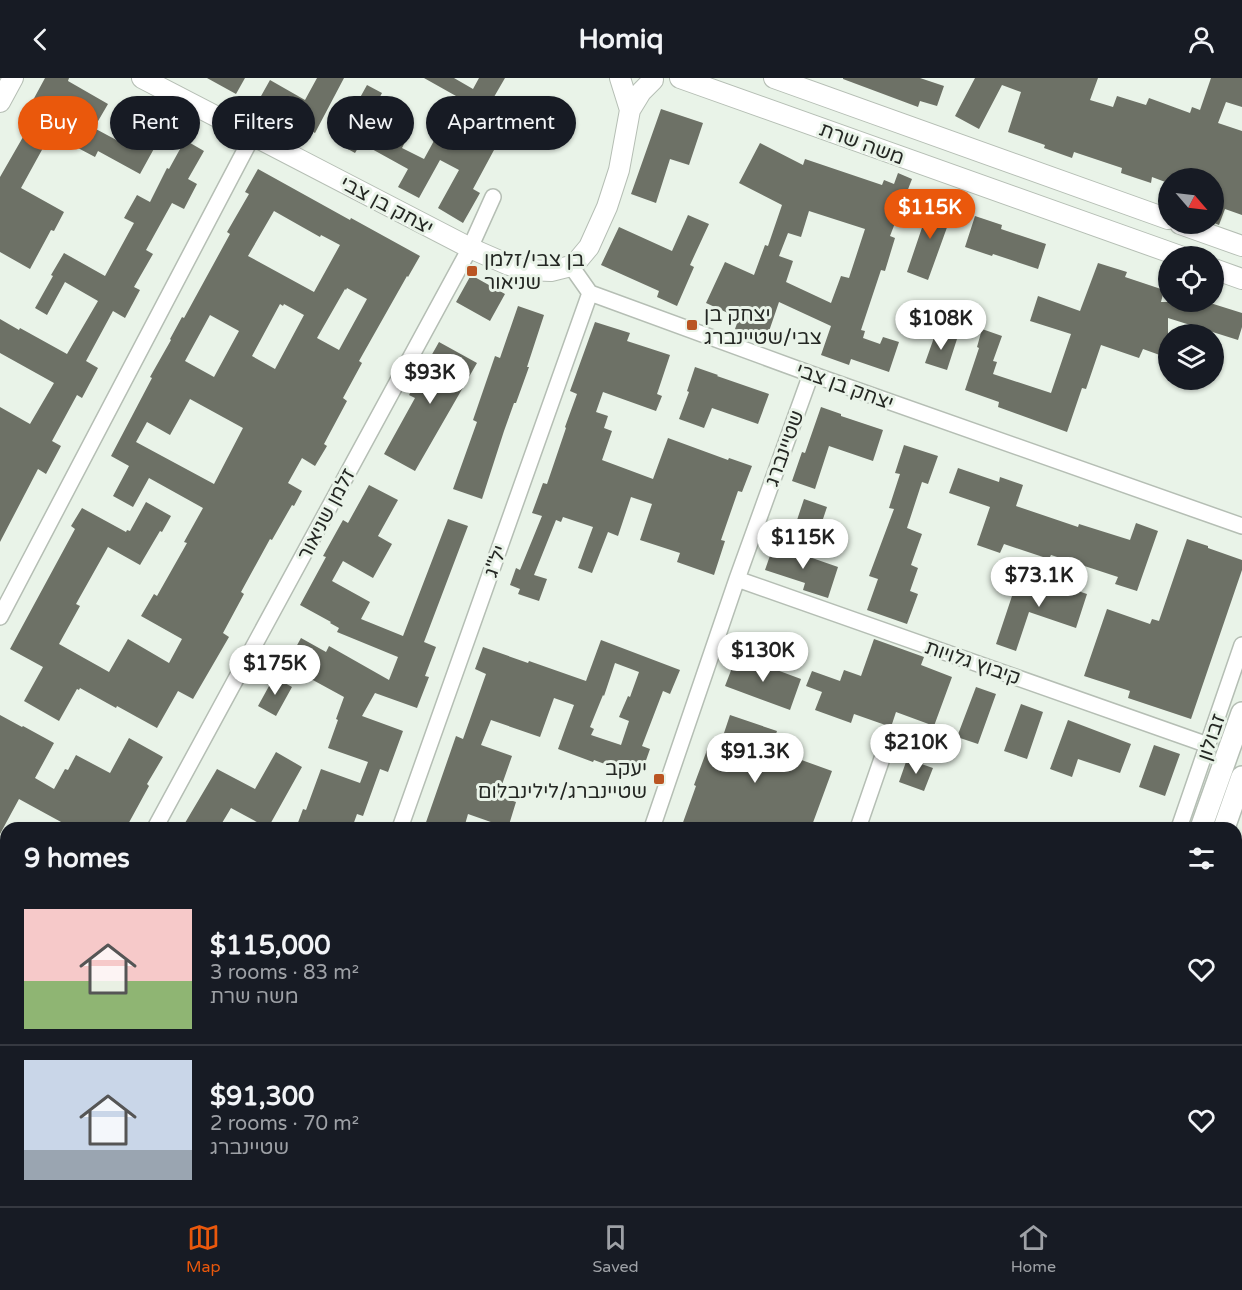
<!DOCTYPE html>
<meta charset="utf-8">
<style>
body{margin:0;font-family:"Varela Round",Heebo,sans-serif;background:#242831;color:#f1f3f6;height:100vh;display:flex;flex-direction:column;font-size:22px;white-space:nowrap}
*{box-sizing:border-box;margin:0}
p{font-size:20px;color:#9ea1a6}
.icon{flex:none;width:33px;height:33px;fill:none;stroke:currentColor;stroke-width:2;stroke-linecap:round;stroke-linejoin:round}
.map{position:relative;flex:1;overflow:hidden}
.details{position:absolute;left:0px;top:744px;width:1242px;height:384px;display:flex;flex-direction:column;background:#171b24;border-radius:18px 18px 0 0;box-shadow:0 2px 4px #0004}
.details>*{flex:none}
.top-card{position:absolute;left:18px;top:18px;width:600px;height:54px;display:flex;gap:12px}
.needle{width:39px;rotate:118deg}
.buttons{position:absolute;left:1158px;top:90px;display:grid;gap:12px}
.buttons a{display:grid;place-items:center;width:66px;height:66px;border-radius:50%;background:#171b24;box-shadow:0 2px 4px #0004;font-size:30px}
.price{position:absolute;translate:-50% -51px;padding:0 14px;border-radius:21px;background:#fff;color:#222;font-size:20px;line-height:39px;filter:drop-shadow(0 2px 3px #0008)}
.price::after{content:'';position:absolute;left:50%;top:36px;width:18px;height:14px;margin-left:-9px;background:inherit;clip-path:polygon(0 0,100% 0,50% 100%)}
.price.active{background:#ea580c;color:#fff}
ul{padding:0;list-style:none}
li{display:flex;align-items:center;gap:18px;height:150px;padding:0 24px}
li+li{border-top:2px solid #363941}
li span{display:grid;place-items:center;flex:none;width:168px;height:120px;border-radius:0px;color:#555}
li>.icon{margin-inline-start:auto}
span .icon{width:72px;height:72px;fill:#fffc;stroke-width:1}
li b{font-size:26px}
h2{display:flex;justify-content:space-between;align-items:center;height:72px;padding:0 24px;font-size:26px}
.tag{padding:0 21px;border-radius:27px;background:#171b24;box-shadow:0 2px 4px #0004;font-size:21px;line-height:54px}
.tag.active{background:#ea580c;color:#fff}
header{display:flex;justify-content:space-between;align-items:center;height:78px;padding:0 24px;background:#171b24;font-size:27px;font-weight:700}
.tab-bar{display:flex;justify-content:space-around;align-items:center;height:84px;border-top:2px solid #363941;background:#171b24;font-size:16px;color:#9ea1a6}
.tab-bar a{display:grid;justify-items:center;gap:3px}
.tab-bar .active{color:#ea580c}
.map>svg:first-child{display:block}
.building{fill:#6d7166;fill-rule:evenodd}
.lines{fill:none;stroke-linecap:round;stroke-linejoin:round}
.minor-casing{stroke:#b5beb4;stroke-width:18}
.tertiary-casing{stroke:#b5beb4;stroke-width:22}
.secondary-casing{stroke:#b5beb4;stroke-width:24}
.minor{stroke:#fff;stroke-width:15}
.tertiary{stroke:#fff;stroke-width:20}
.secondary{stroke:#fff;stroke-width:21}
.poi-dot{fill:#ba5523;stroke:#e9f3e8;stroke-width:2}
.labels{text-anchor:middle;stroke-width:6;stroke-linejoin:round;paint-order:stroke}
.street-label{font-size:20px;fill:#242723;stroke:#e9f3e8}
.poi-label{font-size:20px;fill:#242723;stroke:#e9f3e8;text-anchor:start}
</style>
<header><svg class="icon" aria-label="back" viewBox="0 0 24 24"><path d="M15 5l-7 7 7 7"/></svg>Homiq<svg class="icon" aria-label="person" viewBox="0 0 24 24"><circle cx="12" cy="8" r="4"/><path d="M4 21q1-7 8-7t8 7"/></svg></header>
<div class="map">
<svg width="1242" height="1128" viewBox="0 0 1242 1128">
<rect width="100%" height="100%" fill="#e9f3e8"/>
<path class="building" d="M 45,0 L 69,0 L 68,3 L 108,26 L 94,50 L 122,65 L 141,32 L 167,47 L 140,96 L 98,73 L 95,79 L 61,61 L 79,29 L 59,19 L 51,34 L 32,24 Z
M 207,0 L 245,0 L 236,16 Z
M 317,0 L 344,0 L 315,55 L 281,36 L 279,40 L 256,27 L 270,2 L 305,22 Z
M 424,0 L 454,0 L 473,11 L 479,0 L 505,0 L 476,50 L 490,57 L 485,66 L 494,72 L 473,111 L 480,115 L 463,145 L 438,130 L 459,92 L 440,82 L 419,120 L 398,109 L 408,91 L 361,65 L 355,75 L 337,65 L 359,26 L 357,25 L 367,7 L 382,15 L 374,30 L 380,33 L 376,40 L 408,58 L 402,70 L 424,81 L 453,28 L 451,27 L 456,18 Z
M 843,0 L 920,0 L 944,8 L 937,28 L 920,23 L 918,29 L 843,1 Z
M 975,0 L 1098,0 L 1090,22 L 1113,29 L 1117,18 L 1146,27 L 1149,20 L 1190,35 L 1192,29 L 1200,32 L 1211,0 L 1242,0 L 1242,29 L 1226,24 L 1218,45 L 1242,53 L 1242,137 L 1225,131 L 1219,147 L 1214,145 L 1214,100 L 1168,100 L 1168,105 L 1152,99 L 1151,105 L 1121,95 L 1122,90 L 1074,74 L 1072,80 L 1044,70 L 1045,67 L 1008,54 L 1021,14 L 1002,7 L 979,51 L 955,38 Z
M 661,31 L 703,45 L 689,87 L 670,81 L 656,125 L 631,116 Z
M 23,59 L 43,70 L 21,110 L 64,134 L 54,153 L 51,152 L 30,191 L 0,174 L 0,99 Z
M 185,62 L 204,73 L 188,101 L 197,106 L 184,131 L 172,125 L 146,172 L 153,176 L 134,209 L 140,212 L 125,240 L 113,233 L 86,283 L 98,290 L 82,320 L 77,317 L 52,363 L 61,368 L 46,396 L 38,391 L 0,464 L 0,329 L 30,346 L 54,305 L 0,275 L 0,241 L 19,252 L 20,250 L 67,276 L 98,223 L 65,204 L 47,237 L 35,230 L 53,198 L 51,197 L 64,175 L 105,198 L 134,145 L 124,140 L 137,117 L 150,124 L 167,90 L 169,91 Z
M 760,65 L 803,87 L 805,81 L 882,107 L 884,102 L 894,106 L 898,95 L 912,101 L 890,158 L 895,160 L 885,193 L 881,192 L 861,252 L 865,253 L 863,260 L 880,266 L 883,259 L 899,264 L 889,294 L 851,281 L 849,287 L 821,277 L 831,248 L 779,224 L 766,262 L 735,251 L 739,240 L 706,225 L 725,184 L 754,197 L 765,167 L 768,168 L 782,127 L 739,105 ZM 809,133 L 865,151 L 849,200 L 841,198 L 831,225 L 786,204 L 793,183 L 779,178 L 788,155 L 801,159 Z
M 258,91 L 350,142 L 351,140 L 420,178 L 408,199 L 407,198 L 359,283 L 362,285 L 343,320 L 347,323 L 324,366 L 327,368 L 315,388 L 302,380 L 288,405 L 302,413 L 294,428 L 292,427 L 272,462 L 270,461 L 241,514 L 244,516 L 223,555 L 229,559 L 193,621 L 178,613 L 157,650 L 117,628 L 116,630 L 80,610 L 79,612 L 77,611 L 59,643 L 24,623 L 43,589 L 10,571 L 75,451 L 71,448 L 82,430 L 126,454 L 127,452 L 130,453 L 146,424 L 171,438 L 162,454 L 160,453 L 140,487 L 108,469 L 76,526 L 80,528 L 59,566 L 109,594 L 128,561 L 169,585 L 182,561 L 141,538 L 154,516 L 157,518 L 187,465 L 184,464 L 203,430 L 149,400 L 133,429 L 113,418 L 129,388 L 111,378 L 152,300 L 150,299 L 171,262 L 170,261 L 182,239 L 184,240 L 230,156 L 227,154 L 249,116 L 245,114 ZM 274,133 L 320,159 L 321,157 L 340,167 L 314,214 L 248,178 ZM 347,210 L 367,221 L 339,272 L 317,260 L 345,211 L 346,212 ZM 280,226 L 283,228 L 284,226 L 304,237 L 275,291 L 252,278 ZM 210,237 L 239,253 L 214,299 L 185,283 ZM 190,321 L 243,350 L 214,406 L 136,364 L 147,344 L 170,357 Z
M 931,123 L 954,130 L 928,202 L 907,194 Z
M 688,137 L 709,146 L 690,187 L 694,189 L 677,228 L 657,219 L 659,213 L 601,187 L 619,149 L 672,173 Z
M 975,138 L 1002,147 L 1001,151 L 1046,166 L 1038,191 L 993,176 L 992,178 L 965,169 Z
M 1098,185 L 1127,194 L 1125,199 L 1164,212 L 1161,224 L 1207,224 L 1242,235 L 1242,249 L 1238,262 L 1168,240 L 1168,280 L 1143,271 L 1139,280 L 1101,267 L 1086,311 L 1082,310 L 1067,354 L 998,329 L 999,324 L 965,312 L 979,270 L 977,269 L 982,251 L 1002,258 L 993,283 L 997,284 L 993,296 L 1051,315 L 1071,256 L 1030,243 L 1038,218 L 1080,233 Z
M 471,197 L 505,216 L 490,243 L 456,224 Z
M 518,228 L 544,237 L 527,289 L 529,289 L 516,325 L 514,325 L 504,353 L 482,421 L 453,411 L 477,344 L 473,342 L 495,278 L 500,280 Z
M 595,244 L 630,255 L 627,263 L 670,277 L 657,316 L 662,318 L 656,333 L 603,314 L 596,334 L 608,338 L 604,350 L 612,353 L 602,382 L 653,401 L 668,360 L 728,382 L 729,380 L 752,388 L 742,414 L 738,413 L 721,462 L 725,463 L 714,497 L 677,484 L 680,475 L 640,462 L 652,426 L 631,419 L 618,458 L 608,454 L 592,495 L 578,490 L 593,449 L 563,439 L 561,444 L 556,442 L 534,497 L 547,501 L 539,523 L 518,516 L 520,511 L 510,507 L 516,490 L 520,492 L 542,438 L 532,435 L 543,405 L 547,406 L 566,350 L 565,349 L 577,316 L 570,313 Z
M 936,254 L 957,261 L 947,292 L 925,285 Z
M 439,264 L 477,285 L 415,393 L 384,376 L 415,320 L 409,317 Z
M 695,289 L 718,297 L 717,298 L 769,316 L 758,346 L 712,330 L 704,350 L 679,341 L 689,314 L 687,313 Z
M 821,329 L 841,336 L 841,338 L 883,352 L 873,383 L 829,368 L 815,411 L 792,403 L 802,374 L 805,375 Z
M 904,367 L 938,378 L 928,406 L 922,404 L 907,450 L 922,456 L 911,487 L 918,490 L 910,513 L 918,516 L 907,546 L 867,532 L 878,501 L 869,498 L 894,431 L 889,430 L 900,396 L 895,395 Z
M 958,390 L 999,404 L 1000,399 L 1023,407 L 1016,428 L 1078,449 L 1079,446 L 1130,462 L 1136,445 L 1158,453 L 1137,513 L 1115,506 L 1118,499 L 1051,477 L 1049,481 L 1004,466 L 1000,475 L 977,467 L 990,429 L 949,415 Z
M 369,407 L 398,422 L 378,458 L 392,466 L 373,500 L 343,483 L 332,503 L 370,524 L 361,541 L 403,558 L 448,441 L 468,448 L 424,564 L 436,569 L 425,598 L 429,599 L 417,630 L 375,615 L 362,638 L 403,653 L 388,694 L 380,691 L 363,738 L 357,736 L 352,750 L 296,750 L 303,731 L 306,732 L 321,691 L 360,705 L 368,684 L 328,670 L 338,642 L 336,641 L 344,619 L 311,601 L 315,594 L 290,580 L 301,560 L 326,574 L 329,568 L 389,602 L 398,579 L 337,554 L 339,550 L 330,545 L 331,544 L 300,527 L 326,479 L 323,478 L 343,442 L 348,445 Z
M 804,421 L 827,429 L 817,459 L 794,451 Z
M 1187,461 L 1208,468 L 1208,470 L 1242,482 L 1242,492 L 1191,641 L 1128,620 L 1130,613 L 1084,598 L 1107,531 L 1150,546 L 1152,541 L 1159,543 Z
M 774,466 L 795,473 L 795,474 L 838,489 L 828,520 L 803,512 L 805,505 L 765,492 Z
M 1019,497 L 1059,510 L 1060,507 L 1087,516 L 1076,550 L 1029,534 L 1016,573 L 996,566 Z
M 874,561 L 924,579 L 921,587 L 952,599 L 934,648 L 896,634 L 891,649 L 854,636 L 851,645 L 815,632 L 822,614 L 806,608 L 812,593 L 840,603 L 844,592 L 861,598 Z
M 601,562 L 680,592 L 670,616 L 663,613 L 642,668 L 650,671 L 644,688 L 641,687 L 637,698 L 594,682 L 593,684 L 558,671 L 574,627 L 554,620 L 540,659 L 491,642 L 481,667 L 512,678 L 498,718 L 516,724 L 508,750 L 468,736 L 464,750 L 424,750 L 456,658 L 463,661 L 486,596 L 475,591 L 483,569 L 528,585 L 529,583 L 586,603 ZM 615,585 L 639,594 L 630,619 L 628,618 L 619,639 L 629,643 L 621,667 L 591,657 L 594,651 L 590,649 L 603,617 L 604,618 Z
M 737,577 L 801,601 L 790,632 L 725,608 Z
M 274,599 L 292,609 L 276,638 L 258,628 Z
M 976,609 L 996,616 L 978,666 L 957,659 Z
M 1021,626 L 1043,634 L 1027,681 L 1004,673 Z
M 0,637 L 22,649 L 23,648 L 54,665 L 35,700 L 54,711 L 65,691 L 68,692 L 76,677 L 110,695 L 129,660 L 163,679 L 147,706 L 149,708 L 126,750 L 72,750 L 19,721 L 0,756 Z
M 730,637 L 777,653 L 771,671 L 832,693 L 811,750 L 681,750 L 696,708 L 694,707 L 707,672 L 717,676 Z
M 1068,642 L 1131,666 L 1120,695 L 1078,681 L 1072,699 L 1050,691 Z
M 1154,667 L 1180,676 L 1165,718 L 1139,709 Z
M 276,674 L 302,689 L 268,750 L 231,730 L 219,750 L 182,750 L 217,691 L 255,711 Z
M 907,681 L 933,690 L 924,713 L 899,704 Z"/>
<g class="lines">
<g class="minor-casing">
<path id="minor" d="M 571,188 L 590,215 L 811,296 L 1242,448
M 737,501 L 1208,667
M 0,539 L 253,57
M 155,750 L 470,170 L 493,119
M 400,750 L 590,215
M 652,750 L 737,501 L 811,296
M 858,750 L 887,666
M 1179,750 L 1242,567
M 1236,906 L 1242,908
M 522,1128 L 524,1122
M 729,1128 L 731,1122
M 1040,1128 L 1042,1122
M 1132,1128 L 1135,1122"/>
</g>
<g class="tertiary-casing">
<path id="tertiary" d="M 142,0 L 470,170 L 509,187 L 526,192 L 551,193 L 571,188 L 579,181 L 589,169 L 607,129 L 619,92 L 630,32 L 641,14 L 653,2
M 620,0 L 630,32
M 680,0 L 1180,178
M 774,0 L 1168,141
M 0,24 L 13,0
M 1180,146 L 1242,168
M 1214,191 L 1242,201
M 0,980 L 6,985
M 230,1122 L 245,1128
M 312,1122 L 330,1128"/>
</g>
<g class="secondary-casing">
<path id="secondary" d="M 1201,750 L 1242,635
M 1224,750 L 1242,699
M 1054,1128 L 1056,1122
M 1085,1128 L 1087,1122"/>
</g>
<use href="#minor" class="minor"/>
<use href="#tertiary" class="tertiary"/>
<use href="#secondary" class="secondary"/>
</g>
<g class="poi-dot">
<rect x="466" y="187" width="12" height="12" rx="3"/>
<rect x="686" y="241" width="12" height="12" rx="3"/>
<rect x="653" y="695" width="12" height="12" rx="3"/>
</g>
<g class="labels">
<g class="street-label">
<text transform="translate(862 65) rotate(20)" y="7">משה שרת</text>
<text transform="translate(387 127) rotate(28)" y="7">יצחק בן צבי</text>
<text transform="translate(845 308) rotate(20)" y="7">יצחק בן צבי</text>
<text transform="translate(784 370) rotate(-70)" y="7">שטיינברג</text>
<text transform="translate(326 436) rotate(-62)" y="7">זלמן שניאור</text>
<text transform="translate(495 483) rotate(-70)" y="7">יל"ג</text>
<text transform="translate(973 584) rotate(19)" y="7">קיבוץ גלויות</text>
<text transform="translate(1211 659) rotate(-71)" y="7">זבולון</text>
</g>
<g class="poi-label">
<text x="484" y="188">בן צבי/זלמן<tspan x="484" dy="23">שניאור</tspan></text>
<text x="704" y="243">יצחק בן<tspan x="704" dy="23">צבי/שטיינברג</tspan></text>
<text x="647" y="697" text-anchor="end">יעקב<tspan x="647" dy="23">שטיינברג/לילינבלום</tspan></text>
</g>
</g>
</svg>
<div class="buttons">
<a><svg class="needle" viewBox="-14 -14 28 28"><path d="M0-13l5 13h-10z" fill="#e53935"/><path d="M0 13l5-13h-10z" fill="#9ea1a6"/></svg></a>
<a><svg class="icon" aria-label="locate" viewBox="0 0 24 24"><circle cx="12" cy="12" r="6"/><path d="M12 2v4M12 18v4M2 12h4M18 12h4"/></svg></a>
<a><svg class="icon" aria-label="layers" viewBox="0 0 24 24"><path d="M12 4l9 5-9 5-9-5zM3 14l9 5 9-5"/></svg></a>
</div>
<b class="price active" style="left:930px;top:162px">$115K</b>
<b class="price" style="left:941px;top:273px">$108K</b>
<b class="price" style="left:430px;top:327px">$93K</b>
<b class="price" style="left:803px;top:492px">$115K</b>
<b class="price" style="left:1039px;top:530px">$73.1K</b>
<b class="price" style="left:763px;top:605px">$130K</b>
<b class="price" style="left:275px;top:618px">$175K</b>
<b class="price" style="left:916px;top:697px">$210K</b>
<b class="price" style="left:755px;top:706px">$91.3K</b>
<div class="top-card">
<a class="tag active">Buy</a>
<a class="tag">Rent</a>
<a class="tag">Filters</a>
<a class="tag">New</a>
<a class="tag">Apartment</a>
</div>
<section class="details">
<h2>9 homes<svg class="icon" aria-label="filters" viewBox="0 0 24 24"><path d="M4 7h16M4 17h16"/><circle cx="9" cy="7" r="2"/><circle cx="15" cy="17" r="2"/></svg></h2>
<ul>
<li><span style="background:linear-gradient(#f6c9c9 60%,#8fb573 0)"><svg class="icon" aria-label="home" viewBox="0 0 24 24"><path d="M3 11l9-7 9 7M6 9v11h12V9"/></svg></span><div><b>$115,000</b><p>3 rooms · 83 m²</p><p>משה שרת</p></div><svg class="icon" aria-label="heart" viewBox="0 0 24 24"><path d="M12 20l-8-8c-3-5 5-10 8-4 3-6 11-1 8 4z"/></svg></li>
<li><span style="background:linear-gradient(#c9d6e8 75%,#9aa5b1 0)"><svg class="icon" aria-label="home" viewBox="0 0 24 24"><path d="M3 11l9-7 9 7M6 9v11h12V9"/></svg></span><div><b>$91,300</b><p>2 rooms · 70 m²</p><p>שטיינברג</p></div><svg class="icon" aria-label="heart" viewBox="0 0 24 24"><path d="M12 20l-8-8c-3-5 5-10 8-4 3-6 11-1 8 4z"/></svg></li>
</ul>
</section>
</div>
<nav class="tab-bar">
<a class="active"><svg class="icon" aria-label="map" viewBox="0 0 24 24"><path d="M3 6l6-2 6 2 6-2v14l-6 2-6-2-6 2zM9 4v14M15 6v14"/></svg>Map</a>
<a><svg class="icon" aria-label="saved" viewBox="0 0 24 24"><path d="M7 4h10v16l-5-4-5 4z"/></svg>Saved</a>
<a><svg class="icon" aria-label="home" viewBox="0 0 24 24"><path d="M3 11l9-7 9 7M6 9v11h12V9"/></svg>Home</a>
</nav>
